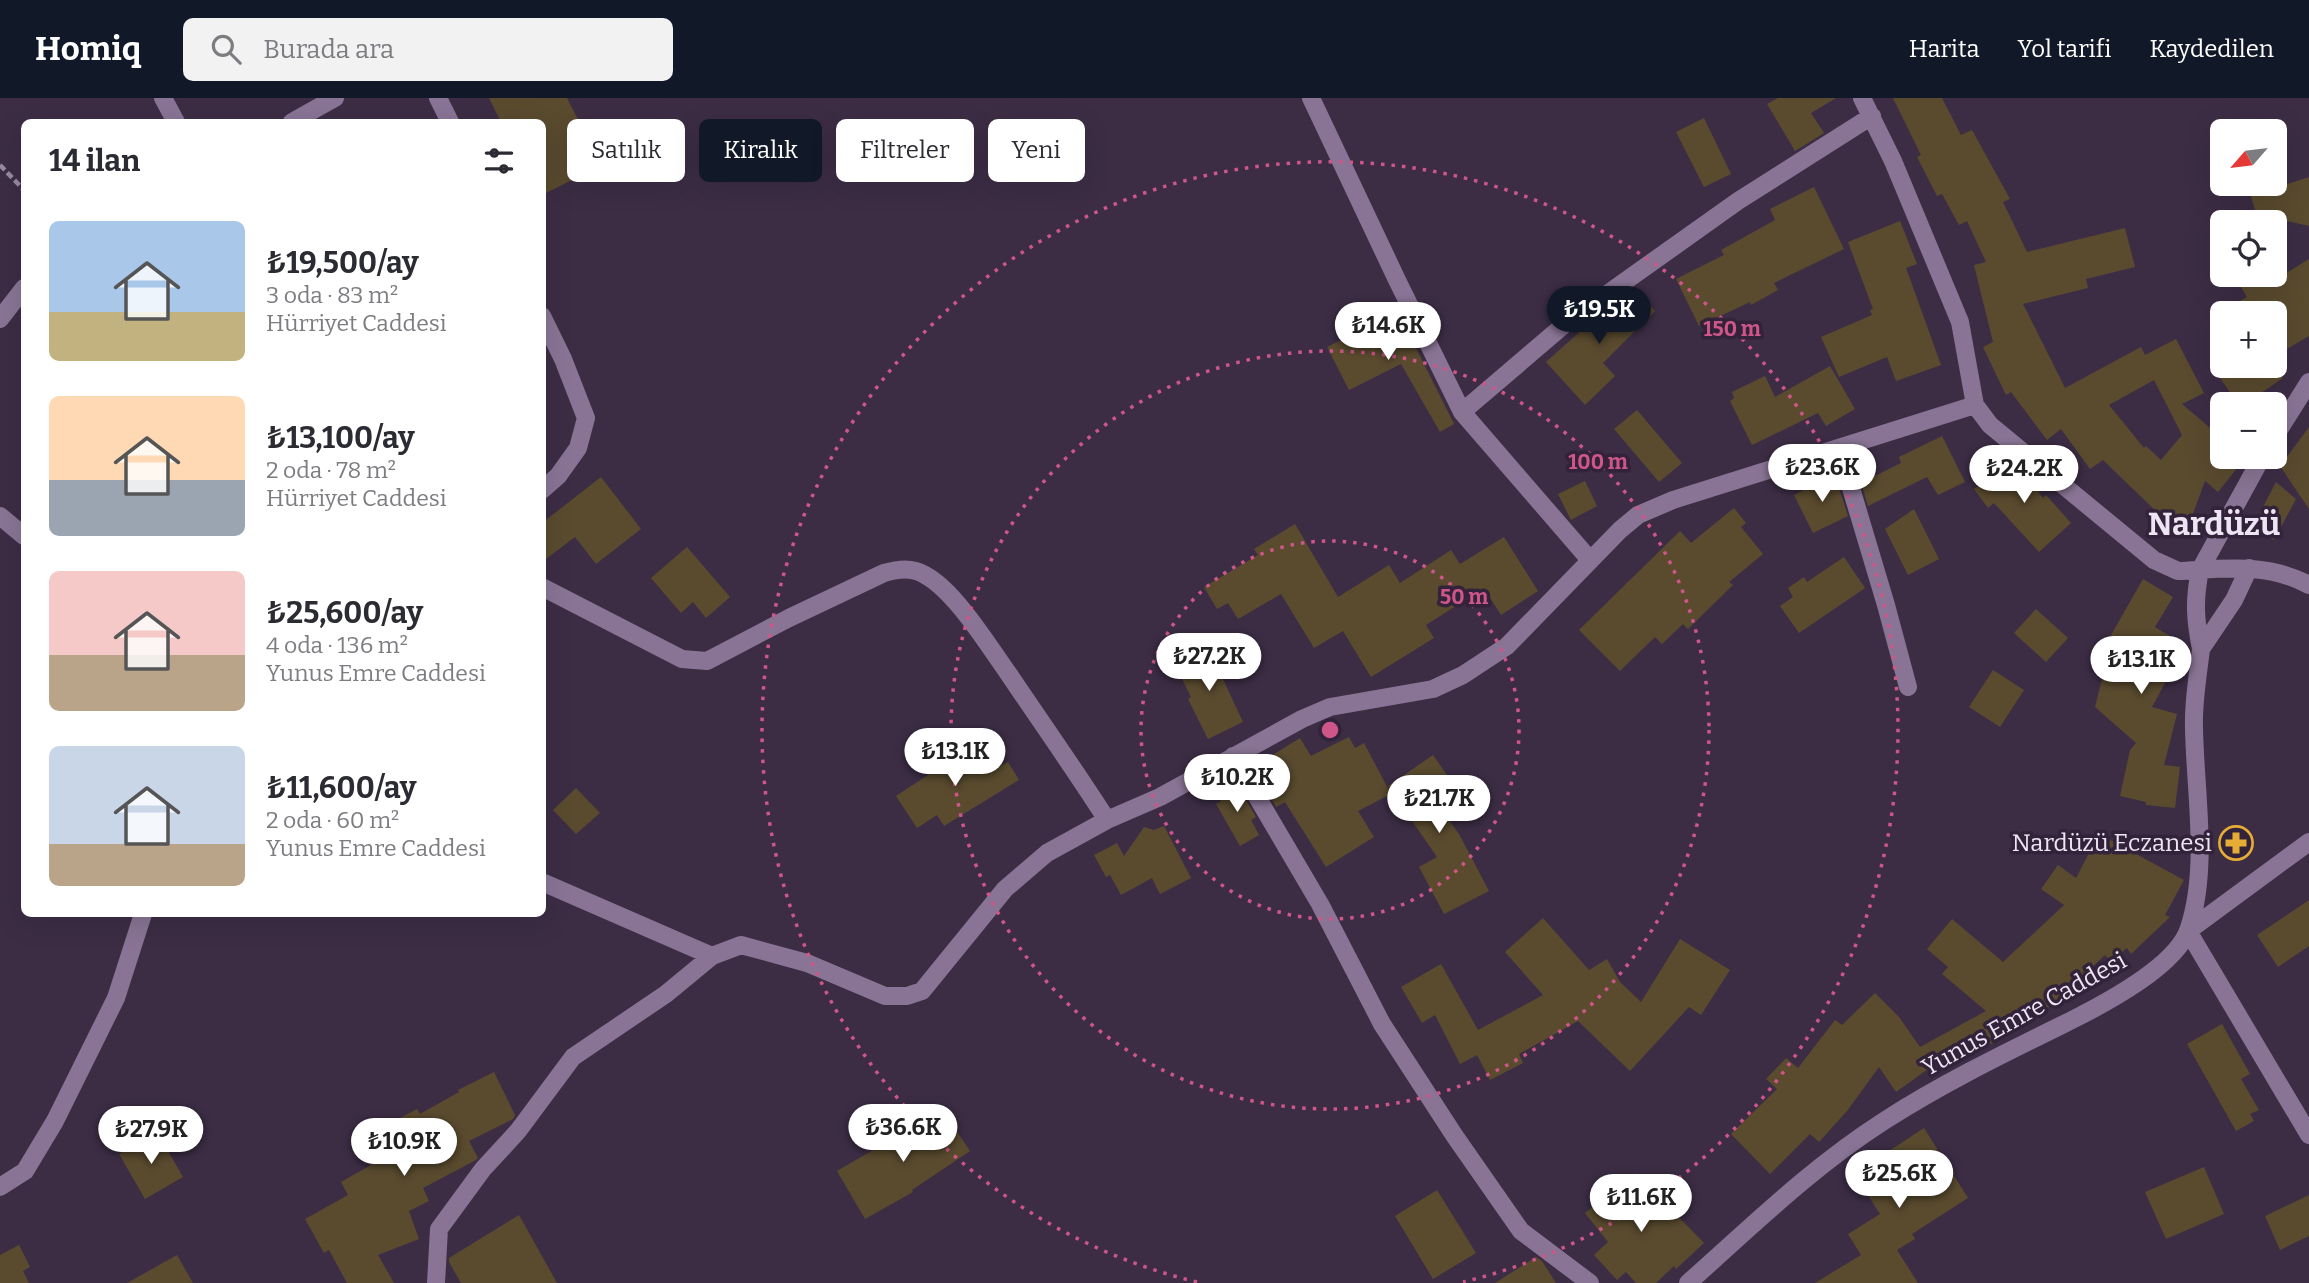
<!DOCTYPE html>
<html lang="tr">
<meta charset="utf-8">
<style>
body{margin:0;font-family:Bitter,serif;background:#f2f2f3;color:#2b2b33;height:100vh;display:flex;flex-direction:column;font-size:26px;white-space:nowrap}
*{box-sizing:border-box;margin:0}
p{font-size:23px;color:#7c7c81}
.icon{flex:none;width:38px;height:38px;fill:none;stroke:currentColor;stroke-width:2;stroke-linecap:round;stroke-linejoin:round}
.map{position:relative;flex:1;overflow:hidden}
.side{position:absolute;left:21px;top:21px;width:525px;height:798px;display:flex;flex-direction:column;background:#fff;border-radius:10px;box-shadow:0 7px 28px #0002}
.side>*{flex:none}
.banner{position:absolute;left:567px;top:21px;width:665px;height:63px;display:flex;gap:14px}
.needle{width:46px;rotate:242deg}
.tools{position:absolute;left:2210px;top:21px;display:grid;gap:14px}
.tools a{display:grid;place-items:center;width:77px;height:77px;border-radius:10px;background:#fff;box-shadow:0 7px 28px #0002;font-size:35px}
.price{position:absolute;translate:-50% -60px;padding:0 16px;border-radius:24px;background:#fff;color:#222;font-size:23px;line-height:46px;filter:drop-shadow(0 2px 4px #0008)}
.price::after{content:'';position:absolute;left:50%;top:42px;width:21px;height:16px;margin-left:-10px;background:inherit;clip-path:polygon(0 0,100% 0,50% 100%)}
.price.selected{background:#111827;color:#fff}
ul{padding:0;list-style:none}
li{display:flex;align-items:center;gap:21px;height:175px;padding:0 28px}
li span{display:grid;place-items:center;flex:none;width:196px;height:140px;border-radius:10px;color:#555}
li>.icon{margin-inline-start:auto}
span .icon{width:84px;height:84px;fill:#fffc;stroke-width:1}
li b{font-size:30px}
h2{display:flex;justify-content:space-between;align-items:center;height:84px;padding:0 28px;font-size:30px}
.pill{padding:0 24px;border-radius:10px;background:#fff;box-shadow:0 7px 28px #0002;font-size:24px;line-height:63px}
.pill.selected{background:#111827;color:#fff}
header{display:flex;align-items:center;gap:42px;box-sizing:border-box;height:98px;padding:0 35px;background:#111827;color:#fff}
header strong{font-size:33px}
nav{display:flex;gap:38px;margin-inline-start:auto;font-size:24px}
.search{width:490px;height:63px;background:#f2f2f3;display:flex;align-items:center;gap:18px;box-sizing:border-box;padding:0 24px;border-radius:10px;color:#7c7c81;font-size:26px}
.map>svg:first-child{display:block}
.building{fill:#5a4b2f;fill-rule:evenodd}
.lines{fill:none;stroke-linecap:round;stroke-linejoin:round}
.path{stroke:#978b9f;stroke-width:4.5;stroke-dasharray:7 3.5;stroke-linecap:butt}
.minor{stroke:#897495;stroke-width:18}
.ring{fill:none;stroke:#cf5689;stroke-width:3.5;stroke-dasharray:3.5 7}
.labels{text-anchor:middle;stroke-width:7;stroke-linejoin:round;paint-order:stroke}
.poi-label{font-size:24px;fill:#eee5f4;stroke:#32233a;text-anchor:end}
.street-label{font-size:24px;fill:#eee5f4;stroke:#32233a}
.district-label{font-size:32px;font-weight:bold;fill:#eee5f4;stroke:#32233a}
.centre{fill:#cf5689;stroke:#32233a;stroke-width:3.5}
.ring-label{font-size:21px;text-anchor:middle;font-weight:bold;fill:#cf5689;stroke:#32233a;stroke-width:7;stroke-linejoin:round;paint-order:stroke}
</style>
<header>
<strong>Homiq</strong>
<div class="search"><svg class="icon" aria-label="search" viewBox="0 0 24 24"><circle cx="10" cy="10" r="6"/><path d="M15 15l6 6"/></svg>Burada ara</div>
<nav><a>Harita</a><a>Yol tarifi</a><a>Kaydedilen</a></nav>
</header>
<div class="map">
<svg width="2309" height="1185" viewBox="0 0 2309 1185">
<rect width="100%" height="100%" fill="#3c2d45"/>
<path class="building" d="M 489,0 L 567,0 L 595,55 L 579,64 L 584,76 L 542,97 L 542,24 L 501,24 Z
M 1778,0 L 1836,0 L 1811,15 L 1824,35 L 1795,53 L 1767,6 Z
M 1893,0 L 1942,0 L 1961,37 L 1972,32 L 2010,101 L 2003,104 L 2027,154 L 2125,130 L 2135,169 L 2086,181 L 2088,190 L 2023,206 L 2065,290 L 2141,249 L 2145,257 L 2176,241 L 2204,295 L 2182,306 L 2222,340 L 2222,359 L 2246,359 L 2218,394 L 2205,383 L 2188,429 L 2162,419 L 2103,362 L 2090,371 L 2061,331 L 2047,342 L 2011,294 L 2006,297 L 1983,249 L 1993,244 L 1974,167 L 1986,164 L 1967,123 L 1959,127 L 1942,96 L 1937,98 L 1917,59 L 1921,57 ZM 2154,282 L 2182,337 L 2161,362 L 2146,348 L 2144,350 L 2109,307 Z
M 1704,20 L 1731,76 L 1704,89 L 1676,34 Z
M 2309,79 L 2309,128 L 2256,116 L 2251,98 Z
M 1814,89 L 1844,151 L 1774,185 L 1778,192 L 1751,207 L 1750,204 L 1699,228 L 1676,181 L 1724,157 L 1721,152 L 1775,122 L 1770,111 Z
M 1900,123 L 1917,166 L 1906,170 L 1941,267 L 1896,283 L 1887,259 L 1839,279 L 1821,239 L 1872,217 L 1870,212 L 1873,211 L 1848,144 Z
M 2309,161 L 2309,238 L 2275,258 L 2275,215 L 2218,215 L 2247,199 L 2234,177 L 2283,177 Z
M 1634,191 L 1655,213 L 1603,265 L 1615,278 L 1585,307 L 1546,264 L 1603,213 Z
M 1398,214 L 1454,326 L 1440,334 L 1401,266 L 1349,292 L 1327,249 Z
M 1830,268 L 1855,311 L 1826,328 L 1818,315 L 1752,347 L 1730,303 L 1734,300 L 1732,294 L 1765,278 L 1775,299 Z
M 2232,268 L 2274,268 L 2283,280 L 2245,306 L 2238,306 L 2218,277 Z
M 1637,312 L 1682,365 L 1659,384 L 1614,331 Z
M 2309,329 L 2309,411 L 2280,368 Z
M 1942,338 L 1965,384 L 1938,397 L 1927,379 L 1868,408 L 1861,385 L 1901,365 L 1899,359 Z
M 2014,362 L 2043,400 L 2046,397 L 2071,425 L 2039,454 L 1994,405 L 1988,410 L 1974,391 Z
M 1835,377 L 1848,418 L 1813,435 L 1794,397 Z
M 601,379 L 641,431 L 596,466 L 575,439 L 542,464 L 542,425 Z
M 1585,383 L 1597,408 L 1571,422 L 1558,396 Z
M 2276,384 L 2296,401 L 2274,442 L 2252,430 Z
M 1734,410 L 1746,425 L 1741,429 L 1763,456 L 1729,484 L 1733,487 L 1688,531 L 1683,526 L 1662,546 L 1655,539 L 1620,573 L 1579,532 L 1680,433 L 1691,445 Z
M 1914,411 L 1939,461 L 1908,477 L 1885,431 Z
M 1295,426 L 1338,499 L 1389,467 L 1400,485 L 1451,452 L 1460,466 L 1504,439 L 1538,493 L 1501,517 L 1484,490 L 1426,527 L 1434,540 L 1371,579 L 1343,533 L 1314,550 L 1281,496 L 1238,521 L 1228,505 L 1217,511 L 1204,489 L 1258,457 L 1254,451 Z
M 687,449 L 730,499 L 706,520 L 693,504 L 681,515 L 651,480 Z
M 1844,459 L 1865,490 L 1799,535 L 1780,508 L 1793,499 L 1788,490 L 1804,479 L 1807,484 Z
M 2143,481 L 2173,499 L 2155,529 L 2178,543 L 2163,567 L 2172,572 L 2152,609 L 2177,616 L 2164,667 L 2180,669 L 2175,710 L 2146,707 L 2146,704 L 2120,698 L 2130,652 L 2136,645 L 2095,609 L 2104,573 L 2094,567 Z
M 2036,511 L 2068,540 L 2046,564 L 2014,535 Z
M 1206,545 L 1243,624 L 1208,641 L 1188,601 L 1191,599 L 1178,573 L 1190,567 L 1185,556 Z
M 1993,572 L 2024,592 L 2000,629 L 1969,609 Z
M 1349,639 L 1355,650 L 1364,645 L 1391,696 L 1358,713 L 1374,739 L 1326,769 L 1285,704 L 1276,709 L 1253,669 L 1300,640 L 1311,658 Z
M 965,648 L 977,668 L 992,659 L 999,669 L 1008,664 L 1019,682 L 944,728 L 937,717 L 917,730 L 896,698 L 937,671 L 935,667 Z
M 1433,657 L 1461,697 L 1441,711 L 1459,736 L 1489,793 L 1444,816 L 1419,769 L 1437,759 L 1388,688 Z
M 1236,685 L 1256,719 L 1251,722 L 1259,737 L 1240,748 L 1216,706 L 1221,703 L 1217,696 Z
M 576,690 L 600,715 L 576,736 L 553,712 Z
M 1164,728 L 1191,780 L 1160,796 L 1152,780 L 1121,797 L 1110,777 L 1106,779 L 1094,757 L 1117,745 L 1124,758 L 1144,729 L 1154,732 Z
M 2099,736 L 2184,782 L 2165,817 L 2170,819 L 2131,856 L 2127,850 L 2110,863 L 2105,857 L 2050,908 L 2013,934 L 1946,970 L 1942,961 L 1896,994 L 1879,969 L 1847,1013 L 1819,1044 L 1810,1036 L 1770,1076 L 1731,1036 L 1777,991 L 1766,981 L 1786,960 L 1798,970 L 1835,922 L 1842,927 L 1875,895 L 1899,919 L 1920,949 L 1986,913 L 1942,876 L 1948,869 L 1927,851 L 1952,821 L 2003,864 L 2064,807 L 2041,791 L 2058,767 L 2076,780 Z
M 2309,802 L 2309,848 L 2278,869 L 2257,837 Z
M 1543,820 L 1589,872 L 1607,861 L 1620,884 L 1641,904 L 1680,841 L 1730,872 L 1701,917 L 1689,909 L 1630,973 L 1578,923 L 1519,956 L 1523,965 L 1490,982 L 1477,957 L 1460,966 L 1435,917 L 1422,925 L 1401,889 L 1441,866 L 1478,932 L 1543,897 L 1505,854 Z
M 2222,926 L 2250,976 L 2241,981 L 2259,1012 L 2250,1016 L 2254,1023 L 2236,1033 L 2187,946 Z
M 494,974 L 515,1017 L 513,1021 L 469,1043 L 478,1060 L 476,1062 L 423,1090 L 429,1103 L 409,1113 L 419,1141 L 378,1157 L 394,1185 L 347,1185 L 329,1152 L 324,1155 L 305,1121 L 348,1097 L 341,1084 L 371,1067 L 358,1042 L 417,1011 L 420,1016 L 459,994 L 458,992 Z
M 941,1010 L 970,1053 L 912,1092 L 913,1094 L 865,1121 L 837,1073 L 885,1045 L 886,1048 Z
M 1924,1030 L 1968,1100 L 1912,1136 L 1915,1141 L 1897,1152 L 1918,1185 L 1815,1185 L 1861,1157 L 1848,1136 L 1880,1116 L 1854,1076 Z
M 157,1034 L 183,1079 L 145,1101 L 119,1056 Z
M 2204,1069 L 2224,1116 L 2166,1141 L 2145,1094 Z
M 1636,1075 L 1704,1145 L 1676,1171 L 1674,1168 L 1656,1185 L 1636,1185 L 1626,1174 L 1617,1182 L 1594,1157 L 1608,1144 L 1585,1115 L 1600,1103 L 1603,1106 Z
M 1437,1092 L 1476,1155 L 1433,1181 L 1395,1118 Z
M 2309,1097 L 2309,1138 L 2280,1152 L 2265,1118 Z
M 519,1117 L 557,1185 L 461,1185 L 449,1164 L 449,1160 Z
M 19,1147 L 30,1169 L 23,1173 L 29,1185 L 0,1185 L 0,1157 Z
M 177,1157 L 193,1185 L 127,1185 Z
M 1536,1159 L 1542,1163 L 1556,1185 L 1495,1185 Z"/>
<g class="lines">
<path class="path" d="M 0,67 L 24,92"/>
<path class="minor" d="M 163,0 L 176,24
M 438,0 L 450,24
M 1311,0 L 1397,182 L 1462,314 L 1590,462
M 1862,0 L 1893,63 L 1960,224 L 1975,307 L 1990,327 L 2154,462 L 2178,473 C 2223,471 2267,464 2309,487
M 292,24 L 335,0
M 542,218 L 563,261 L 586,320 L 578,350 L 558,378 L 542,392
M 0,221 L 24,190
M 1462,314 L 1565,226 L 1738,103 L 1872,18
M 2275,338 L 2309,284
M 1839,350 L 1886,507 L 1908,589
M 0,418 L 24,438
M 2249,470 L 2234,502 L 2201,551 C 2195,521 2194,502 2200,472 L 2262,359
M 542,489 L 682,561 L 707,563 L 789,520 L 884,475 C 898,471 912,469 925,477 C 955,493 988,547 1008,575 C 1041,624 1075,672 1107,722
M 1233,658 L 1320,806 L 1382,926 L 1454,1037 L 1521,1133 L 1590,1185
M 2309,744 L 2188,833 L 2309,1037
M 542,784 L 712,858
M 0,1089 L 25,1073 L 55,1023 L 116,900 L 143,816
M 436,1185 L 439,1131 L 483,1071 L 518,1033 L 573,959 L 666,896 L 712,858 L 741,847 L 807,865 L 885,898 L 907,898 L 922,893 L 1005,791 L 1047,755 L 1107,722 L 1160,699 L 1302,621 L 1330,609 L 1433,591 L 1463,577 L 1507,548 L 1620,432 L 1638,417 L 1673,402 L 1975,307
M 1688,1185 C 1751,1129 1812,1069 1884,1023 C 1943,985 2007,954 2070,923 C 2104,906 2177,868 2189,830 C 2209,769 2195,693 2194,630 C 2193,604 2198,577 2201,551"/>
</g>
<g class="ring">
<circle cx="1330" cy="632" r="189"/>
<circle cx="1330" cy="632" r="379"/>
<path d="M1197 1184A568 568 0 1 1 1463 1184"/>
</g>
<defs>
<g id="pharmacy-ring" transform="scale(1.75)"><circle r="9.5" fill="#32233a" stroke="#e5ad35" stroke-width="1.5"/><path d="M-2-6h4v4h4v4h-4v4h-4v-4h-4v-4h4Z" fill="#e5ad35"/></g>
</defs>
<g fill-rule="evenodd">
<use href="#pharmacy-ring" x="2236" y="745"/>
</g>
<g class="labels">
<g class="poi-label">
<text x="2212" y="753">Nardüzü Eczanesi</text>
</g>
<g class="street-label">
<text transform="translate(2024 916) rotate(-29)" y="8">Yunus Emre Caddesi</text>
</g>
<g class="district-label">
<text x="2214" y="437">Nardüzü</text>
</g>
</g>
<circle cx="1330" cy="632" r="10" class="centre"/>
<g class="ring-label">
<text x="1732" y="238">150 m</text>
<text x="1598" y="371">100 m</text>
<text x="1464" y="506">50 m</text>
</g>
</svg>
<div class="tools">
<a><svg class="needle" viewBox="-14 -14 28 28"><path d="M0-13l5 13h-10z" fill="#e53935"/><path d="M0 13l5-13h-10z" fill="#7c7c81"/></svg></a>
<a><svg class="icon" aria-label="locate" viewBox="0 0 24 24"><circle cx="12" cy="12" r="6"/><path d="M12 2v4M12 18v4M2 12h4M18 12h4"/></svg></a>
<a>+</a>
<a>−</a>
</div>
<b class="price selected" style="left:1599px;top:248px">₺19.5K</b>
<b class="price" style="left:1388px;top:264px">₺14.6K</b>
<b class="price" style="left:1822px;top:406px">₺23.6K</b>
<b class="price" style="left:2024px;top:407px">₺24.2K</b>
<b class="price" style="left:1209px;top:595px">₺27.2K</b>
<b class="price" style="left:2141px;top:598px">₺13.1K</b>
<b class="price" style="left:955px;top:690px">₺13.1K</b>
<b class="price" style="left:1237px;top:716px">₺10.2K</b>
<b class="price" style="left:1439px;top:737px">₺21.7K</b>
<b class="price" style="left:903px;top:1066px">₺36.6K</b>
<b class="price" style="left:151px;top:1068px">₺27.9K</b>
<b class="price" style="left:404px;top:1080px">₺10.9K</b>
<b class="price" style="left:1899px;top:1112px">₺25.6K</b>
<b class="price" style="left:1641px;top:1136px">₺11.6K</b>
<div class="banner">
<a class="pill">Satılık</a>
<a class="pill selected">Kiralık</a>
<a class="pill">Filtreler</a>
<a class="pill">Yeni</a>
</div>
<section class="side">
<h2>14 ilan<svg class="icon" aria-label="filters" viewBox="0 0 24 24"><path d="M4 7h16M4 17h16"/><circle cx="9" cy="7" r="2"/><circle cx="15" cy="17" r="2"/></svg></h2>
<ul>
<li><span style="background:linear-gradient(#a9c7e8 65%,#c2b280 0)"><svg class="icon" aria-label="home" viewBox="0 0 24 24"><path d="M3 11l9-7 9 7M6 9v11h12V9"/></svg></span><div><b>₺19,500/ay</b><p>3 oda · 83 m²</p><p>Hürriyet Caddesi</p></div></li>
<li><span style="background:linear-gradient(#ffd9b3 60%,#9aa5b1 0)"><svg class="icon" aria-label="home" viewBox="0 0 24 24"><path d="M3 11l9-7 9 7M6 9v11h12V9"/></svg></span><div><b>₺13,100/ay</b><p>2 oda · 78 m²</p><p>Hürriyet Caddesi</p></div></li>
<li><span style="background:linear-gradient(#f6c9c9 60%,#b9a48a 0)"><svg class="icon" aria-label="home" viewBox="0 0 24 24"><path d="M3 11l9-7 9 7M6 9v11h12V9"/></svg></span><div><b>₺25,600/ay</b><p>4 oda · 136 m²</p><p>Yunus Emre Caddesi</p></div></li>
<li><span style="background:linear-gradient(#c9d6e8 70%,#b9a48a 0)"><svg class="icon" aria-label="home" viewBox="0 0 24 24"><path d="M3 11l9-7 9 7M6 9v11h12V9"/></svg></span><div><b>₺11,600/ay</b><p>2 oda · 60 m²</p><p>Yunus Emre Caddesi</p></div></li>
</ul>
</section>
</div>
